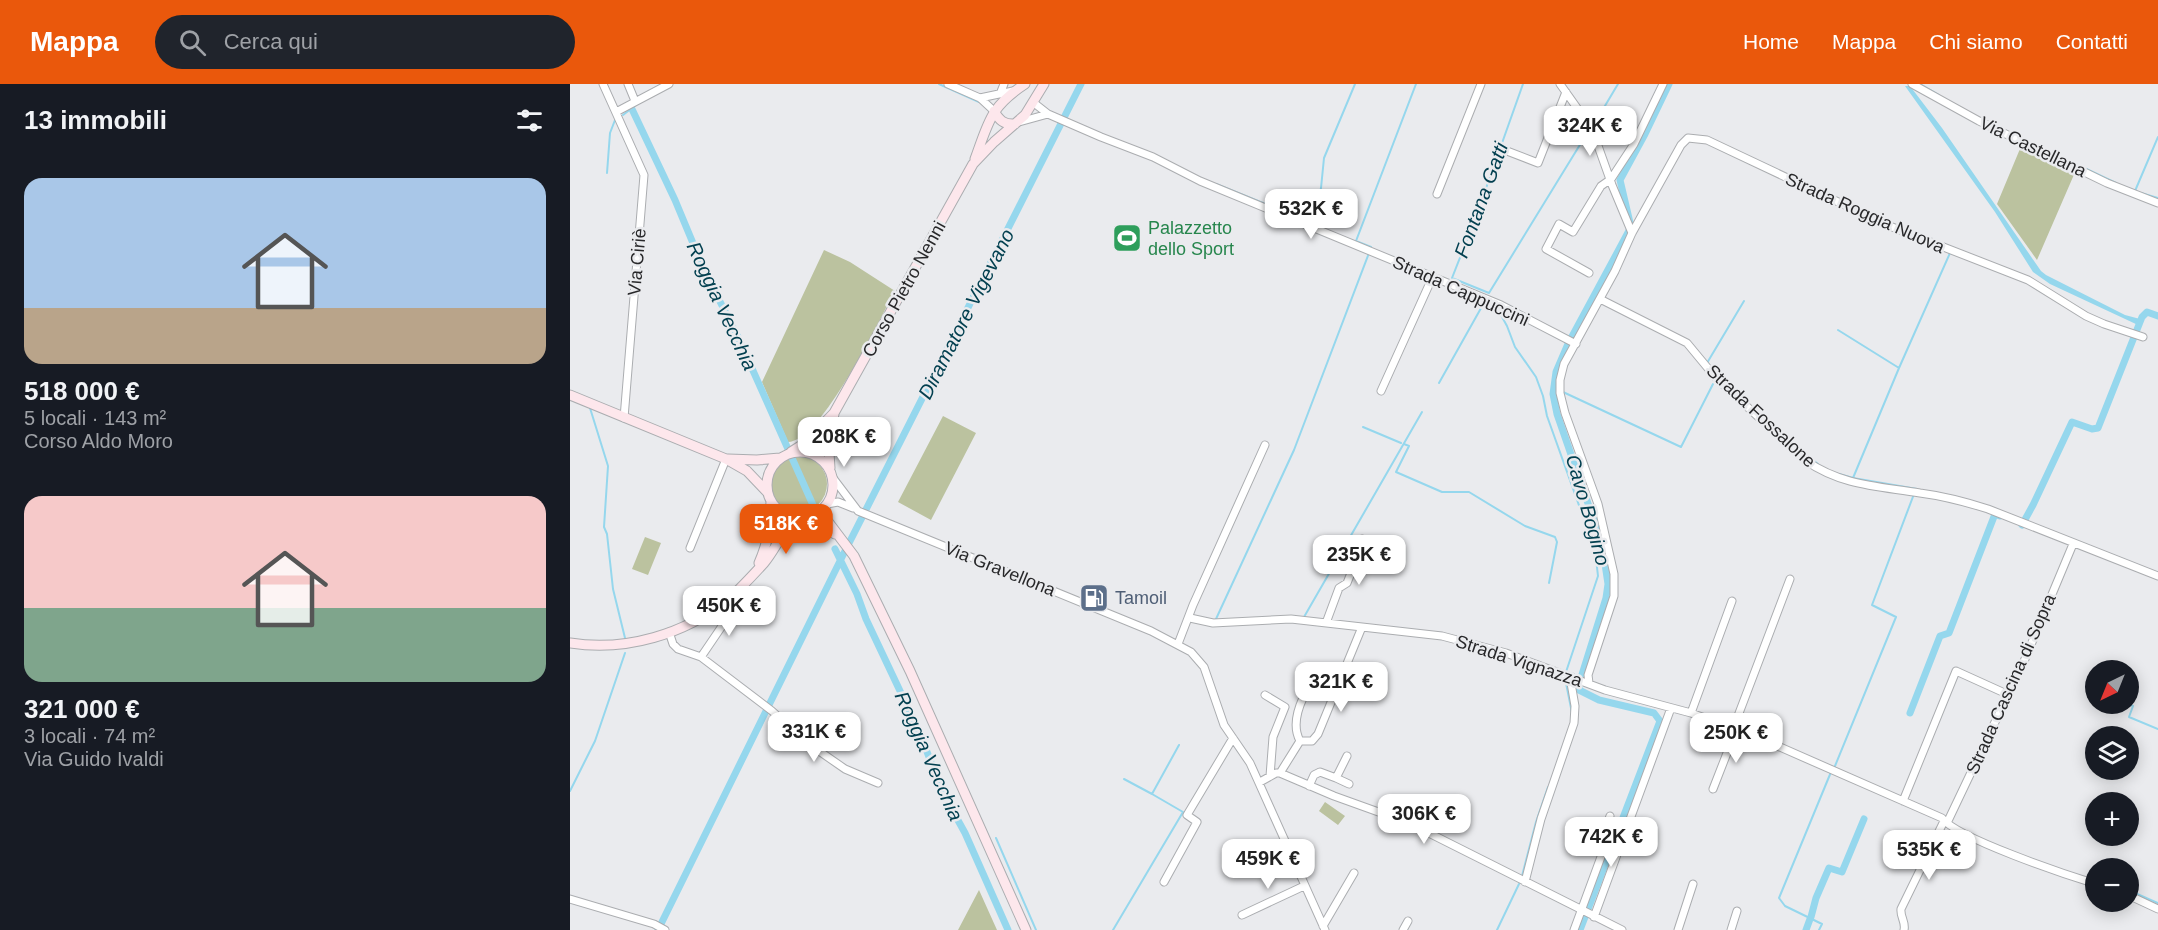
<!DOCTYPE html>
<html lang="it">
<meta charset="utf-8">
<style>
body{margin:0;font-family:Arial,sans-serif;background:#20242c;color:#f1f3f6;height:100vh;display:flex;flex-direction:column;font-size:22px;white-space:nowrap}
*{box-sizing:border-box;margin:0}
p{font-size:20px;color:#9ea1a6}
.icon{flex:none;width:33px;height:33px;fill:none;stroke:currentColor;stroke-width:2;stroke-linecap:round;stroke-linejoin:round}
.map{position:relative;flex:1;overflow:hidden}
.details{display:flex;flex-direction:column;background:#171b24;width:570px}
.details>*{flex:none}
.needle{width:39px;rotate:223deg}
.tools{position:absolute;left:1515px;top:576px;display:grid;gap:12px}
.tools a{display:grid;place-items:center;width:54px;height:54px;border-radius:50%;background:#171b24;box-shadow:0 3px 15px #0003;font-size:30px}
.price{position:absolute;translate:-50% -51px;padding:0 14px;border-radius:12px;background:#fff;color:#222;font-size:20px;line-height:39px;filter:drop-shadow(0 2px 3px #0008)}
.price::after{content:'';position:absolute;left:50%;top:36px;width:18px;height:14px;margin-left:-9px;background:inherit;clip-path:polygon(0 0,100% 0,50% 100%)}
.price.active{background:#ea580c;color:#fff}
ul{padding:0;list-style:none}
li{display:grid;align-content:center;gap:12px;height:318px;padding:0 24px}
li span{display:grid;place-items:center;height:186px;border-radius:18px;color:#555}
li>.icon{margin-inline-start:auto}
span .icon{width:108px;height:108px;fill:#fffc;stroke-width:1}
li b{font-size:26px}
h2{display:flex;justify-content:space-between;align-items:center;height:72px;padding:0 24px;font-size:26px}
header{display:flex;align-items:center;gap:36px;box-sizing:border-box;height:84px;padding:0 30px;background:#ea580c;color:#fff}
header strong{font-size:28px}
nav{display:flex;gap:33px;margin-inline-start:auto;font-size:21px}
.search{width:420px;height:54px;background:#20242c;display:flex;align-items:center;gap:15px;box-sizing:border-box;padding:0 21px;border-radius:33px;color:#9ea1a6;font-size:22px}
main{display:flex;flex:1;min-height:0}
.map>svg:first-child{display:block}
.green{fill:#bbc29f}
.water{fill:#95d7ed}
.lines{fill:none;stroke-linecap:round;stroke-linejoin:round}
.stream{stroke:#95d7ed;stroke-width:2}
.canal{stroke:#95d7ed;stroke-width:7}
.street-casing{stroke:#abadb0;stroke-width:9}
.secondary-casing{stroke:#abadb0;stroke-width:11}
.street{stroke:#fff;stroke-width:7}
.secondary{stroke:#fde7ec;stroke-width:9}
.labels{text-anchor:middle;stroke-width:5;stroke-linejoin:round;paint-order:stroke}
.street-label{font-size:18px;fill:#28282a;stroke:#eaebee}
.leisure-label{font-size:18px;fill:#27864d;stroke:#eaebee;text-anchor:start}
.service-label{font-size:18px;fill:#4e5e75;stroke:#eaebee;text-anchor:start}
.water-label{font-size:20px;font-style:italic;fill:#034050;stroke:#eaebee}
</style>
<header>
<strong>Mappa</strong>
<div class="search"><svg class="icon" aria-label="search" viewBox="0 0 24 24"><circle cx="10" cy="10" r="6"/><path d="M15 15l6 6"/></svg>Cerca qui</div>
<nav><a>Home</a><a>Mappa</a><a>Chi siamo</a><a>Contatti</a></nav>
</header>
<main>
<section class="details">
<h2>13 immobili<svg class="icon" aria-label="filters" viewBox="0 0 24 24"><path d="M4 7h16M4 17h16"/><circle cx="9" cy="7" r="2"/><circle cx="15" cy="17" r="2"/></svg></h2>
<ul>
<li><span style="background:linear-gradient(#a9c7e8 70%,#b9a48a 0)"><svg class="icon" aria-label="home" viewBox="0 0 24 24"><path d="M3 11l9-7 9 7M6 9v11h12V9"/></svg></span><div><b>518 000 €</b><p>5 locali · 143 m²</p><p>Corso Aldo Moro</p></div></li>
<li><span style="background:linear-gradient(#f6c9c9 60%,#7fa58c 0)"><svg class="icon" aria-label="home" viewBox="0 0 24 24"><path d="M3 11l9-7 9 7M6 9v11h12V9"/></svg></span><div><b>321 000 €</b><p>3 locali · 74 m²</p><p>Via Guido Ivaldi</p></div></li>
</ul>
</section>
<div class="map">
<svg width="1588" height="846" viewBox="0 0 1588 846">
<rect width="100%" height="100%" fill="#eaebee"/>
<path class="green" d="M 1452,60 L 1506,86 L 1467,176 L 1427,120 Z
M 254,166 L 280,178 L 325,207 C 309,236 251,358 218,358 L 192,298 Z
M 373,332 L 406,349 L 361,436 L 328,418 Z
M201 400a28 28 0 1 1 56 0a28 28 0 1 1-56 0Z
M 75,453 L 91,459 L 78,491 L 62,485 Z
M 755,718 L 775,732 L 768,741 L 749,727 Z
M 409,806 L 427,846 L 388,846 Z"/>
<path class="water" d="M 1335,2 L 1340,2 L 1372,44 L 1471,187 L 1476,191 L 1555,231 L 1570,235 L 1568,241 L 1480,200 L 1463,188 L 1425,128 Z"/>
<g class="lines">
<path class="stream" d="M 369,0 L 409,18
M 953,0 L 904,138 L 882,194 L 919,209 L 1019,46
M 1350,0 L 1369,11
M 53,31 L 66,21
M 1023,42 L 1048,0
M 1445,51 L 1546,99
M 37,89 L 40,49 L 45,36
M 646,100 L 740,138 L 744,137 L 751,104 L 754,74 L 785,0
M 1565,107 L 1588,53
M 1571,109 L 1588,114
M 801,163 L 786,157 L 846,0
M 926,222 L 937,242 L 945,263 L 966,293 L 973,312 L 977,332 L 1025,466 L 1028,492 L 996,588
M 1268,246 L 1329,284 L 1283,394 L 1347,405
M 1137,279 L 1174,217
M 1329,284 L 1380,169
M 869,299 L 915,217
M 993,308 L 1111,363 L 1143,300
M 20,324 L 38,382 L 34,443 L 37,450 L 43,505 L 55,554
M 793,343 L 831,359
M 834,360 L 839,362 L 826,388 L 872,408 L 899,408 L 955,442 L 985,453 L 987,458 L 979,499
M 1224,361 L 1248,380
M 1269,390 L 1283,394
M 734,533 L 852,328
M 646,535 L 724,366 L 799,169
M 995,594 L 1002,629
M 1517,603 L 1526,607
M 1557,620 L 1563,622 L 1559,633 L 1588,645
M 1265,682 L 1326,533 L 1302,521 L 1344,410
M 554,695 L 582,710
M 0,707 L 25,657 L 55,569
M 426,754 L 466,846
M 952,792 L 966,738 L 978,703
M 1558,806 L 1588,819
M 543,846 L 613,728 L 582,710 L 609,661
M 927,846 L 949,800
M 1249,846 L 1252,840 L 1215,822 L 1209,814 L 1261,688"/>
<path class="canal" d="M 61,23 L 105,116 L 135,188 L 168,253 L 243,421
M 1452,441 L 1463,421 L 1502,338 L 1522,345 L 1528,344 L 1572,233 L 1577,228 L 1588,232
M 265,465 L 287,510 L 296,535 L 348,645 L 374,711 L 395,749 L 438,846
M 1340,629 L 1370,552 L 1379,549 L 1425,430 L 1430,432
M 1241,833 L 1246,814 L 1259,784 L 1272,788 L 1294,735
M 88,846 L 272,473 L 511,0
M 1010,846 L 1090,637 L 1084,629 L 1029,616 L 1009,606 L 1009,600 L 1036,514 L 1038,500 L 1032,460 L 987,330 L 983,310 L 986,288 L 998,260 L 1061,143 L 1050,96 L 1075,50 L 1099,0
M 1236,846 L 1240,835"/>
<g class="street-casing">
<path id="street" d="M 33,0 L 74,91 L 54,334
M 58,0 L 65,17
M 378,0 L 410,14 L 424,27
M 990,0 L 1022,45 L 1042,101 L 1062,149
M 1342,0 L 1409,37 L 1537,99 L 1588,119
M 430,10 L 434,0
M 410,14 L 443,7
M 464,19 L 478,30 L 531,53 L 583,73 L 630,97 L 931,221 L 1006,260
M 46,28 L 99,0
M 449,38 L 478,30
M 937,67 L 968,79 L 996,8
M 867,110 L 911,0
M 1019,189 L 976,165 L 989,140 L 1003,148 L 1031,102 L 1041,95 L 1064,60 L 1093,0
M 1030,215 L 1117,259 L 1146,294 L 1236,377 C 1273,402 1308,402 1350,409 C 1373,412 1396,418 1418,425 L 1588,492
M 811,307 L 863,192
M 263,394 L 288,427 L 298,431 L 581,547 L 621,568 L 634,583 L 654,641 L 680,679 L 755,846
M 257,420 L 268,418 L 283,424
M 120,464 L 156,375
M 620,534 L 643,539 L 721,535 L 872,552 L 936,569 L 1035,606 L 1121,629 L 1187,653 L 1372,734 C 1386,754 1497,791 1526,800
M 756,539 L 769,504 L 777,499 L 789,469 L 792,455
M 99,548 L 103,560 L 108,565 L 131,573 L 202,627 L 239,660 L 275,685 L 308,699
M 608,560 L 623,521 L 695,361
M 131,573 L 167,520
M 1019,599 L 1018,591 L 1044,512 L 1044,490 L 1028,420 L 995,329 L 990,309 L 990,296 L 994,280 L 1045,187 L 1062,149 L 1111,61 L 1118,54 L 1137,56 L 1317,141 L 1458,196 L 1516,232 L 1534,240 L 1573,253
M 695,611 L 715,623 L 703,653 L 700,692
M 1121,629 L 1162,517
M 1163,645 L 1220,495
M 730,657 C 723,644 727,627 733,614
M 710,689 L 730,657 L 742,657 L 748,650 L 792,543
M 766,694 L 779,700
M 690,698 L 706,689 L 710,689 L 764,712 L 839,739 L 1052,846
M 739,702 L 744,691 L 750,688 L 766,694 L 777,672
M 1143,705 L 1166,646
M 1333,717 L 1386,587 L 1439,611
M 1377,739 L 1455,575 L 1503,460
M 594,798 L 627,738 L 617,731 L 663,654
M 955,798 L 971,735 L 1004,639 L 1005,622 L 1001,599 L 1002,593
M 1558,811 L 1588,825
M 0,815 L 84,840 L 95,846
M 672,831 L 734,802
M 1024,833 L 1101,624
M 753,842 L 784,789
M 833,846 L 838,837
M 1004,846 L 1035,762 L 1031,756 L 1040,732
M 1108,846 L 1123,800
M 1161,846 L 1167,827
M 1334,846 C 1336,838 1330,833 1331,825 L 1374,737"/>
</g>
<g class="secondary-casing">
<path id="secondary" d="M 424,27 C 429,36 434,41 445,40
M 405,75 C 419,37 420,23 455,0
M 0,311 L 156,375 L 177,387 L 197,408
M197 401a33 33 0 1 1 66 0a33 33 0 1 1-66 0Z
M 221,368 L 235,359 L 264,329 L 403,80 L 424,58 L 455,31 L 474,0
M 158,375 L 187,376 L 210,374
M 260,384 L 258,353 L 264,330
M 255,423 L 256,435 L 284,472 L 340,587 L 456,846
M 236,434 L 265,450
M 189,479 C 199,456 200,442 201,417
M 0,559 C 56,568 115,550 159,515 C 171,504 183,491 194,479 C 208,462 211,446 231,434"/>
</g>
<use href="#street" class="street"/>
<use href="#secondary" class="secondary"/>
</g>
<defs>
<g id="stadium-square" transform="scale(1.5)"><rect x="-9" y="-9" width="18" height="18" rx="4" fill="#2e9e5b" stroke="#eaebee"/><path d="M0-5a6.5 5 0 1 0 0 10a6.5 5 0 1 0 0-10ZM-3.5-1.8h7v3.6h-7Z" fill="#fff"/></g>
<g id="fuel-square" transform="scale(1.5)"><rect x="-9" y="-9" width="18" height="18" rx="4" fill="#5c6f8a" stroke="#eaebee"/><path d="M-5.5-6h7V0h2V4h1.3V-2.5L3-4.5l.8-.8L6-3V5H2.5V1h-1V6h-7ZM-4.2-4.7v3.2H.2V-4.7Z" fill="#fff"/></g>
</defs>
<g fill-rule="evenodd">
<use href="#stadium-square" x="557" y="154"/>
<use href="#fuel-square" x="524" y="514"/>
</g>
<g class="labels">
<g class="street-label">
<text transform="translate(1463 63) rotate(26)" y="6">Via Castellana</text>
<text transform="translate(1295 129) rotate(24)" y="6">Strada Roggia Nuova</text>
<text transform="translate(67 178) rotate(-85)" y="6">Via Ciriè</text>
<text transform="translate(334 205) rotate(-61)" y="6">Corso Pietro Nenni</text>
<text transform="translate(891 207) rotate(24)" y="6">Strada Cappuccini</text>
<text transform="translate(1191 332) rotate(43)" y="6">Strada Fossalone</text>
<text transform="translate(430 485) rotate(22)" y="6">Via Gravellona</text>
<text transform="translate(949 577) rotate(18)" y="6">Strada Vignazza</text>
<text transform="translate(1441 600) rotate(-66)" y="6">Strada Cascina di Sopra</text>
</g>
<g class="leisure-label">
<text x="578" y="150">Palazzetto<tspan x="578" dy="21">dello Sport</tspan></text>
</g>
<g class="service-label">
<text x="545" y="520">Tamoil</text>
</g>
<g class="water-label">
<text transform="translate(911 116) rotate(-70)" y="7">Fontana Gatti</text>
<text transform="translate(152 222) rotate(65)" y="7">Roggia Vecchia</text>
<text transform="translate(396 230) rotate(-63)" y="7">Diramatore Vigevano</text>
<text transform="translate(1018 426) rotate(74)" y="7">Cavo Bogino</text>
<text transform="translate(359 672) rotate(66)" y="7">Roggia Vecchia</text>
</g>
</g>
</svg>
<div class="tools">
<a><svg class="needle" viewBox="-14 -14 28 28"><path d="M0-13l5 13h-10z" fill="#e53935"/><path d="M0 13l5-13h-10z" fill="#9ea1a6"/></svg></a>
<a><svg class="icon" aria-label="layers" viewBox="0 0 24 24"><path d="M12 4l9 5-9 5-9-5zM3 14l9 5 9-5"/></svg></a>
<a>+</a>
<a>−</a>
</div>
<b class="price" style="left:1020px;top:73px">324K €</b>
<b class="price" style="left:741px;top:156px">532K €</b>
<b class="price" style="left:274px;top:384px">208K €</b>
<b class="price active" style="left:216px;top:471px">518K €</b>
<b class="price" style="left:789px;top:502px">235K €</b>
<b class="price" style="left:159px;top:553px">450K €</b>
<b class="price" style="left:771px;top:629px">321K €</b>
<b class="price" style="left:244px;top:679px">331K €</b>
<b class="price" style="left:1166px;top:680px">250K €</b>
<b class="price" style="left:854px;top:761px">306K €</b>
<b class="price" style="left:1041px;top:784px">742K €</b>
<b class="price" style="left:1359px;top:797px">535K €</b>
<b class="price" style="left:698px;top:806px">459K €</b>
</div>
</main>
